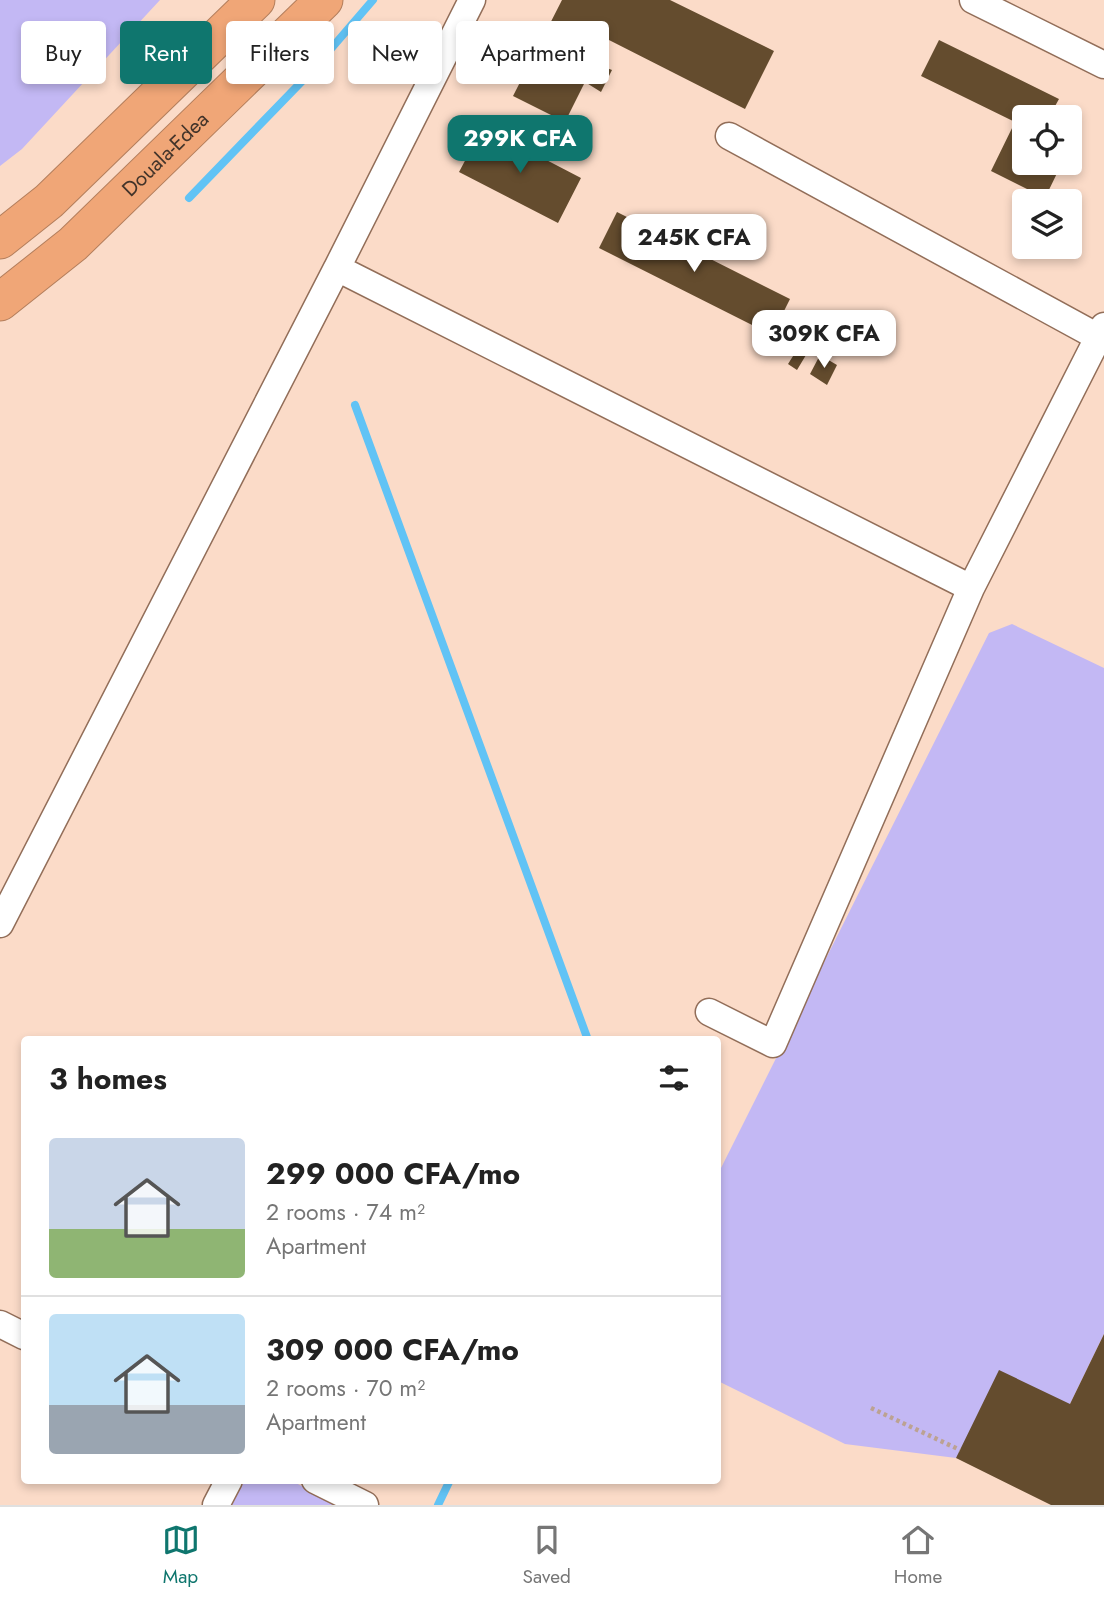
<!DOCTYPE html>
<meta charset="utf-8">
<style>
body{margin:0;font-family:Jost,sans-serif;background:#f2f2f2;color:#222;height:100vh;display:flex;flex-direction:column;font-size:26px;white-space:nowrap}
*{box-sizing:border-box;margin:0}
p{font-size:23px;color:#767676}
.icon{flex:none;width:38px;height:38px;fill:none;stroke:currentColor;stroke-width:2;stroke-linecap:round;stroke-linejoin:round}
.map{position:relative;flex:1;overflow:hidden}
.details{position:absolute;left:21px;top:1036px;width:700px;height:448px;display:flex;flex-direction:column;background:#fff;border-radius:7px;box-shadow:0 4px 10px #0003}
.details>*{flex:none}
.banner{position:absolute;left:21px;top:21px;width:700px;height:63px;display:flex;gap:14px}
.fabs{position:absolute;left:1012px;top:105px;display:grid;gap:14px}
.fabs a{display:grid;place-items:center;width:70px;height:70px;border-radius:7px;background:#fff;box-shadow:0 4px 10px #0003;font-size:35px}
.price{position:absolute;translate:-50% -60px;padding:0 16px;border-radius:14px;background:#fff;color:#222;font-size:23px;line-height:46px;filter:drop-shadow(0 2px 4px #0008)}
.price::after{content:'';position:absolute;left:50%;top:42px;width:21px;height:16px;margin-left:-10px;background:inherit;clip-path:polygon(0 0,100% 0,50% 100%)}
.price.active{background:#0f766e;color:#fff}
ul{padding:0;list-style:none}
li{display:flex;align-items:center;gap:21px;height:175px;padding:0 28px}
li+li{border-top:2px solid #e0e0e0}
li span{display:grid;place-items:center;flex:none;width:196px;height:140px;border-radius:7px;color:#555}
li>.icon{margin-inline-start:auto}
span .icon{width:84px;height:84px;fill:#fffc;stroke-width:1}
li b{font-size:30px}
h2{display:flex;justify-content:space-between;align-items:center;height:84px;padding:0 28px;font-size:30px}
.pill{padding:0 24px;border-radius:7px;background:#fff;box-shadow:0 4px 10px #0003;font-size:24px;line-height:63px}
.pill.active{background:#0f766e;color:#fff}
.tab-bar{display:flex;justify-content:space-around;align-items:center;height:98px;border-top:2px solid #e0e0e0;background:#fff;font-size:19px;color:#767676}
.tab-bar a{display:grid;justify-items:center;gap:4px}
.tab-bar .active{color:#0f766e}
.map>svg:first-child{display:block}
.green{fill:#c3b8f4}
.lines{fill:none;stroke-linecap:round;stroke-linejoin:round}
.stream{stroke:#61c3f5;stroke-width:8}
.building{fill:#644c2e}
.minor-casing{stroke:#926e59;stroke-width:29}
.highway-casing{stroke:#b37e5c;stroke-width:39}
.path{stroke:#bca292;stroke-width:4.5;stroke-dasharray:3.5 3.5;stroke-linecap:butt}
.minor{stroke:#fff;stroke-width:26}
.highway{stroke:#f0a677;stroke-width:37}
.labels{text-anchor:middle;stroke-width:7;stroke-linejoin:round;paint-order:stroke}
.street-label{font-size:21px;fill:#43342a;stroke:#fff}
</style>
<div class="map">
<svg width="1104" height="1505" viewBox="0 0 1104 1505">
<rect width="100%" height="100%" fill="#fbdbc8"/>
<path class="green" d="M 0,0 L 160,0 L 22,149 L 0,166 Z
M 1012,624 L 1104,668 L 1104,1334 L 1070,1404 L 956,1458 L 845,1444 L 718,1381 L 718,1174 L 989,633 Z
M 245,1480 L 292,1481 L 339,1505 L 232,1505 Z"/>
<g class="lines">
<path class="stream" d="M 189,198 L 311,72 L 373,0
M 355,405 L 588,1040
M 438,1505 L 450,1480"/>
</g>
<path class="building" d="M 562,0 L 670,0 L 774,51 L 745,109 L 607,39 L 594,63 L 612,70 L 601,92 L 585,82 L 565,122 L 513,96 Z
M 939,40 L 1059,99 L 1054,108 L 1082,122 L 1069,148 L 1069,117 L 1024,117 L 1024,163 L 1062,163 L 1045,198 L 991,171 L 1015,122 L 921,76 Z
M 483,127 L 581,178 L 558,223 L 459,172 Z
M 617,212 L 790,299 L 772,335 L 599,248 Z
M 833,320 L 850,330 L 835,348 L 818,339 Z
M 800,345 L 809,350 L 797,370 L 788,364 Z
M 820,355 L 837,365 L 827,385 L 810,374 Z
M 1104,1334 L 1104,1505 L 1051,1505 L 956,1458 L 999,1370 L 1070,1404 Z"/>
<g class="lines">
<g class="minor-casing">
<path id="minor" d="M 973,0 L 1104,65
M 729,136 L 1098,337
M 337,268 L 472,0
M 0,924 L 337,268 L 971,588
M 709,1012 L 773,1044 L 971,588 L 1104,326
M 0,1324 L 24,1336
M 315,1480 L 365,1505
M 216,1505 L 229,1480"/>
</g>
<g class="highway-casing">
<g id="highway">
<path d="M 0,240 L 49,201 L 256,0"/>
<path id="s1" d="M 0,302 L 73,244 L 324,0"/>
</g>
</g>
<path class="path" d="M 871,1408 L 960,1450"/>
<use href="#minor" class="minor"/>
<use href="#highway" class="highway"/>
</g>
<g class="labels">
<g class="street-label">
<text dy="7" stroke="none"><textPath href="#s1" startOffset="222">Douala-Edea</textPath></text>
</g>
</g>
</svg>
<div class="fabs">
<a><svg class="icon" aria-label="locate" viewBox="0 0 24 24"><circle cx="12" cy="12" r="6"/><path d="M12 2v4M12 18v4M2 12h4M18 12h4"/></svg></a>
<a><svg class="icon" aria-label="layers" viewBox="0 0 24 24"><path d="M12 4l9 5-9 5-9-5zM3 14l9 5 9-5"/></svg></a>
</div>
<b class="price active" style="left:520px;top:175px">299K CFA</b>
<b class="price" style="left:694px;top:274px">245K CFA</b>
<b class="price" style="left:824px;top:370px">309K CFA</b>
<div class="banner">
<a class="pill">Buy</a>
<a class="pill active">Rent</a>
<a class="pill">Filters</a>
<a class="pill">New</a>
<a class="pill">Apartment</a>
</div>
<section class="details">
<h2>3 homes<svg class="icon" aria-label="filters" viewBox="0 0 24 24"><path d="M4 7h16M4 17h16"/><circle cx="9" cy="7" r="2"/><circle cx="15" cy="17" r="2"/></svg></h2>
<ul>
<li><span style="background:linear-gradient(#c9d6e8 65%,#8fb573 0)"><svg class="icon" aria-label="home" viewBox="0 0 24 24"><path d="M3 11l9-7 9 7M6 9v11h12V9"/></svg></span><div><b>299 000 CFA/mo</b><p>2 rooms · 74 m²</p><p>Apartment</p></div></li>
<li><span style="background:linear-gradient(#bfe0f5 65%,#9aa5b1 0)"><svg class="icon" aria-label="home" viewBox="0 0 24 24"><path d="M3 11l9-7 9 7M6 9v11h12V9"/></svg></span><div><b>309 000 CFA/mo</b><p>2 rooms · 70 m²</p><p>Apartment</p></div></li>
</ul>
</section>
</div>
<nav class="tab-bar">
<a class="active"><svg class="icon" aria-label="map" viewBox="0 0 24 24"><path d="M3 6l6-2 6 2 6-2v14l-6 2-6-2-6 2zM9 4v14M15 6v14"/></svg>Map</a>
<a><svg class="icon" aria-label="saved" viewBox="0 0 24 24"><path d="M7 4h10v16l-5-4-5 4z"/></svg>Saved</a>
<a><svg class="icon" aria-label="home" viewBox="0 0 24 24"><path d="M3 11l9-7 9 7M6 9v11h12V9"/></svg>Home</a>
</nav>
